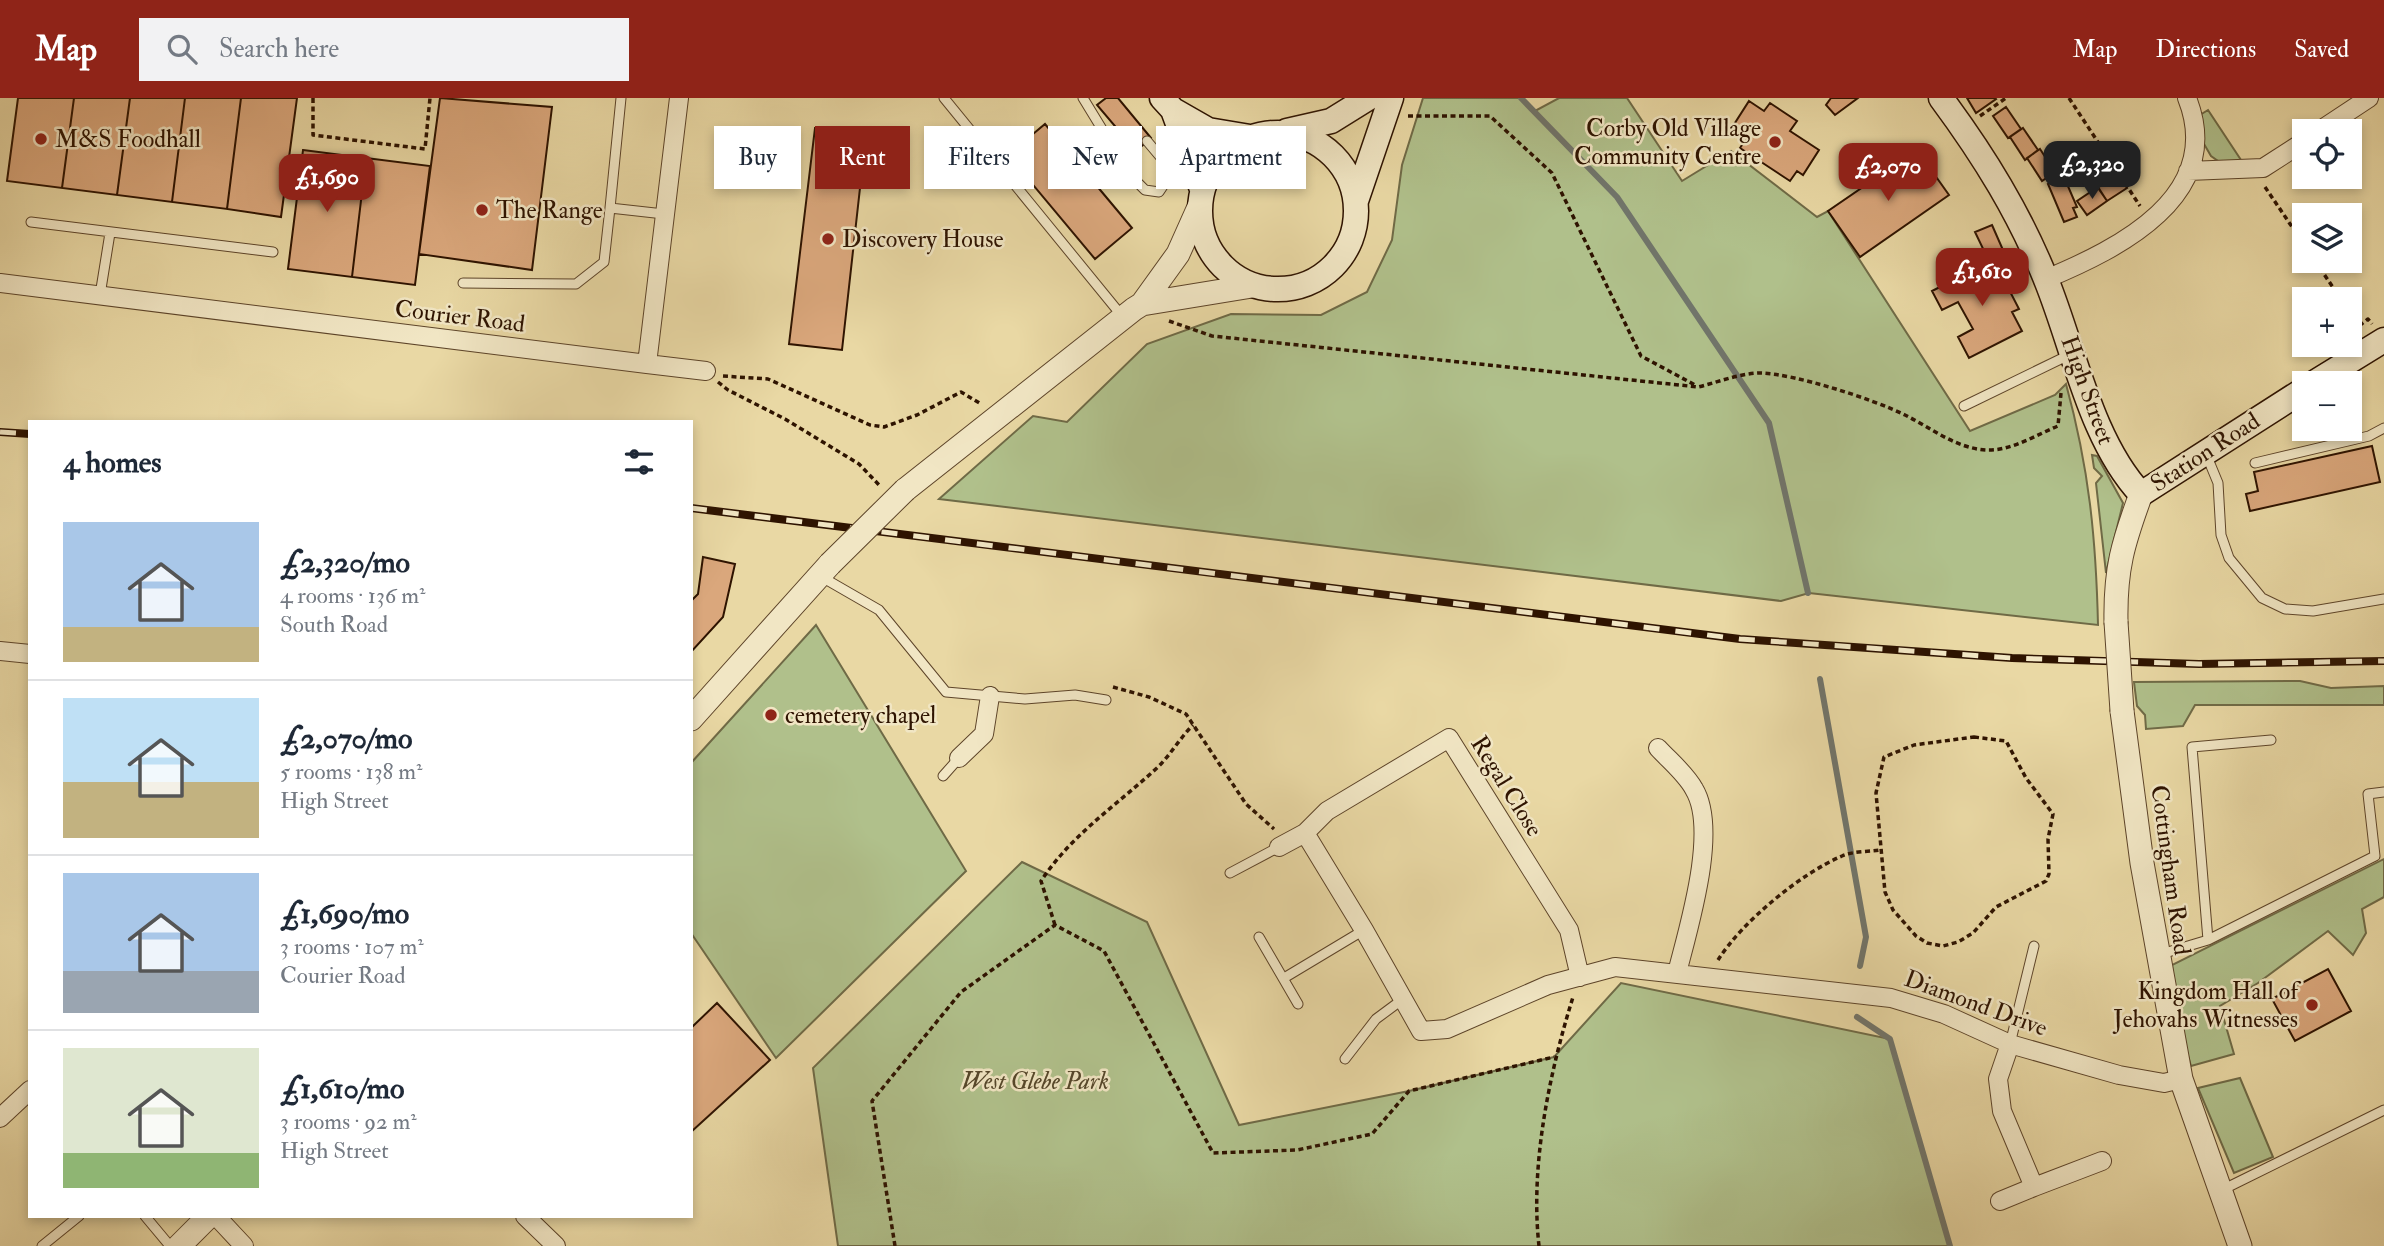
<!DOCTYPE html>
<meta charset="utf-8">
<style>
body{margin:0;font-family:"IM FELL Double Pica",serif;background:#f2f2f3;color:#1f2937;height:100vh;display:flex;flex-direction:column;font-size:26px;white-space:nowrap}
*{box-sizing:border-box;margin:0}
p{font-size:23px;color:#747a83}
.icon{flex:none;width:38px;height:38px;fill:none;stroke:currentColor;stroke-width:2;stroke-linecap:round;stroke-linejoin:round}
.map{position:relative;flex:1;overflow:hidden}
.details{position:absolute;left:28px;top:322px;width:665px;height:798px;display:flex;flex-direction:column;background:#fff;border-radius:0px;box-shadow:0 4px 10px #0003}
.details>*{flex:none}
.hud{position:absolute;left:714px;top:28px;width:665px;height:63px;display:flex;gap:14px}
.tools{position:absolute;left:2292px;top:21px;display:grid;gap:14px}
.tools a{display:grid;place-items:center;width:70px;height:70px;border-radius:0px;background:#fff;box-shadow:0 4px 10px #0003;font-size:35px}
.price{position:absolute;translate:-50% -60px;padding:0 16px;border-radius:14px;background:#8f2418;color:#fff;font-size:23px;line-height:46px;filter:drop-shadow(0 2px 4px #0008)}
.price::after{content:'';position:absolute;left:50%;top:42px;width:21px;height:16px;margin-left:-10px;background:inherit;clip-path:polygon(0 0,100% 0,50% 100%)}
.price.selected{background:#222;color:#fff}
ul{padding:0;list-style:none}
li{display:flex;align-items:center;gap:21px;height:175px;padding:0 35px}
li+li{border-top:2px solid #e0e1e3}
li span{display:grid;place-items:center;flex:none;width:196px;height:140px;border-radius:0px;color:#555}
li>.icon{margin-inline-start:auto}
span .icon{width:84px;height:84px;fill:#fffc;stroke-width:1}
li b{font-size:30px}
h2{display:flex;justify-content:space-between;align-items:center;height:84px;padding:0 35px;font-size:30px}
.pill{padding:0 24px;border-radius:0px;background:#fff;box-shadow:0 4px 10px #0003;font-size:24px;line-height:63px}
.pill.selected{background:#8f2418;color:#fff}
header{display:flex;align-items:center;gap:42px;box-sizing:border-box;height:98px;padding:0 35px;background:#8f2418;color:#fff}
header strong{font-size:33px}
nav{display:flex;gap:38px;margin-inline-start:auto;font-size:24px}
.search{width:490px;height:63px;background:#f2f2f3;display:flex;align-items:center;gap:18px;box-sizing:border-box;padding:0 24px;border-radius:0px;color:#747a83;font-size:26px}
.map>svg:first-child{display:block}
.green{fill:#b0c08b;stroke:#6f6a46;stroke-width:2}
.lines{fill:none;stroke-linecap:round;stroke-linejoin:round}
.stream{stroke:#71756b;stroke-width:6}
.building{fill:#daa77c;stroke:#2e1300;stroke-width:2}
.service-casing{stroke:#5d4429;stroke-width:11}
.minor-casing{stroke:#5d4429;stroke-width:20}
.tertiary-casing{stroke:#5d4429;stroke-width:25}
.secondary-casing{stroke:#2e1300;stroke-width:27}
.path{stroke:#2e1300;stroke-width:3.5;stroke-dasharray:5 3.5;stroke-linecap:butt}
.service{stroke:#f1e6c4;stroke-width:9}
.minor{stroke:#f1e6c4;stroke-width:18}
.tertiary{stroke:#f1e6c4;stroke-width:23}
.secondary{stroke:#f1e6c4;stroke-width:24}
.rail-casing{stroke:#2e1300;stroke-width:8}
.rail{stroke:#f1e6c4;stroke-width:5;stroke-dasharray:16;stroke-linecap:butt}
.tertiary-bridge-casing{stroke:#5d4429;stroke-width:25;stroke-linecap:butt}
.tertiary-bridge{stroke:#f1e6c4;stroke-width:23}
.poi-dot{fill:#8f2418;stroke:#f1e6c4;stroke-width:2.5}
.labels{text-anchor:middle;stroke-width:5;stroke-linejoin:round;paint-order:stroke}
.poi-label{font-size:24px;fill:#2e1300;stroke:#f1e6c4;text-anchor:start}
.street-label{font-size:24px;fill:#2e1300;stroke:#f1e6c4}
.park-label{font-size:24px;font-style:italic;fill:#55472a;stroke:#f1e6c4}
</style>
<header>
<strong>Map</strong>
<div class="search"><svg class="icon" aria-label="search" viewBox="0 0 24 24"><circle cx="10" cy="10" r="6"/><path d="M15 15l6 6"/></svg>Search here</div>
<nav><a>Map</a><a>Directions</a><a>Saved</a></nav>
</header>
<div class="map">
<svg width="2384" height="1148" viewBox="0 0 2384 1148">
<rect width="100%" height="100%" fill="#e9d8a4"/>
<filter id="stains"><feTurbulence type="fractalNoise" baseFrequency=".00286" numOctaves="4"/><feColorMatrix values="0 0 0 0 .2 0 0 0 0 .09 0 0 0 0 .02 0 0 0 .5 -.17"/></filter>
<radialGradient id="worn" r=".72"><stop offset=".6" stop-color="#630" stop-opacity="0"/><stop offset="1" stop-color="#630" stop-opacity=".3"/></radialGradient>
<path class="green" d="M 1423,0 L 1521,0 L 1535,13 L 1559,0 L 1627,0 L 1682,83 L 1731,53 L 1817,119 L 1828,113 L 1970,333 L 2055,297 L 2066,286 C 2089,370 2096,440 2098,527 L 1809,495 L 1781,503 L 939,401 L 1033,318 L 1067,324 L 1147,246 L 1231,216 L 1321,217 L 1367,194 L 1392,142 L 1402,67 Z
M 2208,12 L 2243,65 L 2221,65 L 2211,58 L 2204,46 L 2200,17 Z
M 2092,357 L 2097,358 L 2123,405 L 2106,475 L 2096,385 L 2102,378 L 2094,370 Z
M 816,527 L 966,773 L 776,960 L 691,835 L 691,665 Z
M 2300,583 L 2331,590 L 2384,588 L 2384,607 L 2195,607 L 2183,628 L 2146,631 L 2145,617 L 2137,608 L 2134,584 Z
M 2384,761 L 2384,799 L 2362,811 L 2366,835 L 2353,857 L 2328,833 L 2258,885 L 2220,908 L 2234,956 L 2191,968 L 2176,917 L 2172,867 Z
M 1022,764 L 1147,824 L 1239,1027 L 1409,993 L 1554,959 L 1621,885 L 1890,941 L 1950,1148 L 838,1148 L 813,970 Z
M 2240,980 L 2273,1059 L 2234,1075 L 2198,990 Z"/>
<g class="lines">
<path class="stream" d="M 1521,0 L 1617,99 L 1769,325 L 1808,495
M 1820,581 L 1866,839 L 1860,868
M 1857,919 L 1890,941 L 1950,1148"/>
</g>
<path class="building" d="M 18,0 L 74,0 L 62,90 L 7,83 Z
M 74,0 L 130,0 L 117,97 L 62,90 Z
M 130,0 L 185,0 L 172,104 L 117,97 Z
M 185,0 L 241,0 L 227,111 L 172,104 Z
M 241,0 L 297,0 L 281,119 L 227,111 Z
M 440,0 L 552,9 L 532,172 L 419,156 Z
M 1106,0 L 1118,0 L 1151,40 L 1136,53 L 1097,7 Z
M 1831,0 L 1858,0 L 1835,17 L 1826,7 Z
M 1967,0 L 1995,0 L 1996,1 L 1976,15 Z
M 1749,3 L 1764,13 L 1770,5 L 1797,23 L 1790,33 L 1819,52 L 1803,77 L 1797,73 L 1790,83 L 1740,50 L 1748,38 L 1733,28 Z
M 2006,9 L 2021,31 L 2008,40 L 1993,18 Z
M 1045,26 L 1132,130 L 1095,161 L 1008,57 Z
M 815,30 L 866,36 L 842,252 L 789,246 Z
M 2023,30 L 2038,52 L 2025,62 L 2010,39 Z
M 2040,51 L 2055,74 L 2042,83 L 2027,60 Z
M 303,52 L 366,60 L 352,179 L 288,171 Z
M 1917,52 L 1949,97 L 1860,159 L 1828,113 Z
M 366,60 L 430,68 L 415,187 L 352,179 Z
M 2114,71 L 2127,90 L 2107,103 L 2094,84 Z
M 2064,79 L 2077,109 L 2073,110 L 2077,119 L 2064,124 L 2048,86 Z
M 2098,89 L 2107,103 L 2087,117 L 2077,103 Z
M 1992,127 L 2003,152 L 1987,159 L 1975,134 Z
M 1987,165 L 1994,179 L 2001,176 L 2019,211 L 2012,214 L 2022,233 L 1969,260 L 1958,239 L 1973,231 L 1958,204 L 1942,212 L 1932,193 Z
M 2372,348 L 2380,384 L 2250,413 L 2246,396 L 2258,393 L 2254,374 Z
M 703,459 L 735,466 L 723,519 L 691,554 L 691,503 L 698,496 Z
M 2328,871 L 2351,913 L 2295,943 L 2272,901 Z
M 717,905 L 770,962 L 691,1034 L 691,930 Z"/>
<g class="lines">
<g class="service-casing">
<path id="service" d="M 621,0 L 610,110 L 664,116
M 944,0 L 1122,218
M 1083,0 L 1130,77 L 1145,92 L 1159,94 L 1167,82 L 1163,62 L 1147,43
M 31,124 L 273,154
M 463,185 L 576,186 L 604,164 L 610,110
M 100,197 L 110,135
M 1964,308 L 2069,257
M 2341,331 L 2348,343
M 2206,356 L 2218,385 L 2221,437 L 2229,460 L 2262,500 L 2285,511 L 2313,513 L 2384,501
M 2255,365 L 2369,338 L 2384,330
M 820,478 L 879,512 L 946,594 L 1025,601 L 1075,597 L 1106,602
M 943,678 L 959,660
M 1230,775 L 1279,749
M 1259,839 L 1298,906
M 2208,842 L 2192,649 L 2271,642
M 2158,857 L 2208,842 L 2375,758 L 2368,696 L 2384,694
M 1284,880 L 1364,832
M 2010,946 L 2034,848
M 1345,961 L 1376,921 L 1403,901
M 2222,1092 L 2384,1012
M 145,1118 L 170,1148
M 42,1148 L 79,1118"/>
</g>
<g class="minor-casing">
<path id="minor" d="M 2319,33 L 2369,0
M 2188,73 L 2263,70 L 2305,43
M 2046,181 C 2118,151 2226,98 2187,0
M 0,185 L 647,266 L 679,0
M 647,266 L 706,273
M 0,553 L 30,556
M 1658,650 C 1670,663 1686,676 1694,691 C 1719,732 1688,831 1677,875
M 959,660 L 984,636 L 990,598
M 1305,735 L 1364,832 L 1421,933 L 1447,931 L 1548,887 L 1615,869 L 1891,900 L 1944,916 L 2010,946 L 2119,977 L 2164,985 L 2181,981
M 1279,749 L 1305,735 L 1327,713 L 1449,640 L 1569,832 L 1580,879
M 2010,946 L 1998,981 L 2002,1013 L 2034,1089 L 2102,1063
M 0,1020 L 30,992
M 2000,1103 L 2034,1089
M 216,1118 L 244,1148
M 525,1118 L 556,1148"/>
</g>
<g class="tertiary-casing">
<path id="tertiary" d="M 1142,206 L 1178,156 L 1199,109
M 905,392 L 1134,211 L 1142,206 L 1252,188
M 2116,524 C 2115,471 2123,445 2141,396
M 2122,613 L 2142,765 L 2181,981 L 2240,1148
M 691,621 L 830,466
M 179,1148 L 209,1118"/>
</g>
<g class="secondary-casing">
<path id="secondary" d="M 1162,0 L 1173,12 L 1202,91
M 1941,0 C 1984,58 2020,116 2047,184 C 2074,251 2091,343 2141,396 L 2305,291
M 1173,12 L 1208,32 L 1250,39
M 1287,33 L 1331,23 L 1368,0
M1200 113a78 78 0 1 1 156 0a78 78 0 1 1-156 0Z
M 1356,103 L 1391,0
M 2314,285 L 2384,242"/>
</g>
<path class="path" d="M 313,0 L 313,37 L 425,51 L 430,0
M 2069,0 L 2140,108
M 1408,18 L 1490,18 L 1552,75 L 1641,258 L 1697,288
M 1980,18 L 2006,0
M 2265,89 L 2305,148
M 2315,163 L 2341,201
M 2350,214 L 2359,228 L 2368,221 L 2372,226
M 1169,223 L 1212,238 L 1698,289 C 1719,284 1740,275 1761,275 C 1795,276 1873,301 1905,317 C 1931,330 1957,351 1987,352 C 2011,353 2036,337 2058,328 L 2061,295
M 723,278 L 768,281 L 870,327 L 884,329 L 917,317 L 961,294 L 981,306
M 718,284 L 728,292 L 785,321 L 859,366 L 881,389
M 1113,589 L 1149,599 L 1186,616 L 1246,706 L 1274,731
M 1974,639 L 2006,643 L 2026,680 L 2053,716 L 2048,741 L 2049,776 L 2046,783 L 1996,809 L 1973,835 L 1958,844 L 1943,848 L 1927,845 L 1916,838 L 1893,812 L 1885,794 L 1876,695 L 1884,659 L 1914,647 Z
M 1055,827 L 1041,783 C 1072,736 1117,707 1158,669 C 1171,656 1180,640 1193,627
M 1718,862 C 1742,824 1800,776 1842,758 C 1853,753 1868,754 1880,752
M 895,1148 L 872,1003 L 961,894 L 1055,827 L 1104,853 L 1213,1055 L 1297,1052 L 1372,1036 L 1409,993 L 1554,959
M 1539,1148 C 1530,1068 1549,976 1573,899"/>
<use href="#service" class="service"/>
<use href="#minor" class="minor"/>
<use href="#tertiary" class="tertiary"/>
<use href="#secondary" class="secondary"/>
<g class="rail-casing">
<path id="rail" d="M 0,334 L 30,336
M 691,410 L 1740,541 L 2012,560 L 2199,566 L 2384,563"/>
</g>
<use href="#rail" class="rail"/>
<g class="tertiary-bridge-casing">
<path id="tertiary-bridge" d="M 830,466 L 905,392
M 2116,524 L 2122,613"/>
</g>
<use href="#tertiary-bridge" class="tertiary-bridge"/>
</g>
<g class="poi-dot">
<circle cx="41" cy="41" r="7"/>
<circle cx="1775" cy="44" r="7"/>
<circle cx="482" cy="112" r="7"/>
<circle cx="828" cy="141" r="7"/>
<circle cx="771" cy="617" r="7"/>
<circle cx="2312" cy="907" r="7"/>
</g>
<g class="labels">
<g class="poi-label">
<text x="1761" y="38" text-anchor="end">Corby Old Village<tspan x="1761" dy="28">Community Centre</tspan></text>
<text x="55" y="49">M&amp;S Foodhall</text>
<text x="496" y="120">The Range</text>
<text x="842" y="149">Discovery House</text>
<text x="785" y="625">cemetery chapel</text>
<text x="2298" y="901" text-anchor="end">Kingdom Hall of<tspan x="2298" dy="28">Jehovahs Witnesses</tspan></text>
</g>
<g class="street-label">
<text transform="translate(460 218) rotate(7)" y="8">Courier Road</text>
<text transform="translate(2088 292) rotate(70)" y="8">High Street</text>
<text transform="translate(2205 354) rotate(-33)" y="8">Station Road</text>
<text transform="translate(1507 688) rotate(58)" y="8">Regal Close</text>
<text transform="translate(2171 772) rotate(82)" y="8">Cottingham Road</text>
<text transform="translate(1976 905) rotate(20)" y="8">Diamond Drive</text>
</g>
<g class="park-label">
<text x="1035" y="991">West Glebe Park</text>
</g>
</g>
<rect width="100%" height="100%" filter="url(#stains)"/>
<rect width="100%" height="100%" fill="url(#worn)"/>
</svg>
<div class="tools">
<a><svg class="icon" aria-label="locate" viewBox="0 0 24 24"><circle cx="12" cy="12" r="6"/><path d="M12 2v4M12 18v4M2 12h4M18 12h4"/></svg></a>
<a><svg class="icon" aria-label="layers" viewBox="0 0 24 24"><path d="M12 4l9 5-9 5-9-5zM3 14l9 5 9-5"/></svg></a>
<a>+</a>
<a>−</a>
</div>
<b class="price selected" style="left:2092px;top:103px">£2,320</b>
<b class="price" style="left:1888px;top:105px">£2,070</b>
<b class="price" style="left:327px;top:116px">£1,690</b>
<b class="price" style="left:1982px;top:210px">£1,610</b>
<div class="hud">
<a class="pill">Buy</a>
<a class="pill selected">Rent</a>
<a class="pill">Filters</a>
<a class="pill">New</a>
<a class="pill">Apartment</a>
</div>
<section class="details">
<h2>4 homes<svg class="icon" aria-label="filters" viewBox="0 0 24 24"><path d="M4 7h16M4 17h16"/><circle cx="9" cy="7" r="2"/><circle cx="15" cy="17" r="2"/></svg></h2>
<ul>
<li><span style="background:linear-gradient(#a9c7e8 75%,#c2b280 0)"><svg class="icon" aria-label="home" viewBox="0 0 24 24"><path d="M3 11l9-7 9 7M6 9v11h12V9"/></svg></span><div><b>£2,320/mo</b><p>4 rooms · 136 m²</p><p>South Road</p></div></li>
<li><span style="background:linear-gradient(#bfe0f5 60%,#c2b280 0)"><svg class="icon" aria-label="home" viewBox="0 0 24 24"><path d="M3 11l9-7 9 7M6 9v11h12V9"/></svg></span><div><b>£2,070/mo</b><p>5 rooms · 138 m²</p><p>High Street</p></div></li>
<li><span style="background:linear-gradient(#a9c7e8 70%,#9aa5b1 0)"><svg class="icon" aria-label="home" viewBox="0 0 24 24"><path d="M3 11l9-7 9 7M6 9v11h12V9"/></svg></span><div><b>£1,690/mo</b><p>3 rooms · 107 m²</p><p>Courier Road</p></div></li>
<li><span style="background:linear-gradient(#dfe7d0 75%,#8fb573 0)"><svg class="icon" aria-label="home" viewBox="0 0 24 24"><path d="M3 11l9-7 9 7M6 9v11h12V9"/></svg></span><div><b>£1,610/mo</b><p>3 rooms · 92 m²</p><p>High Street</p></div></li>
</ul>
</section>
</div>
